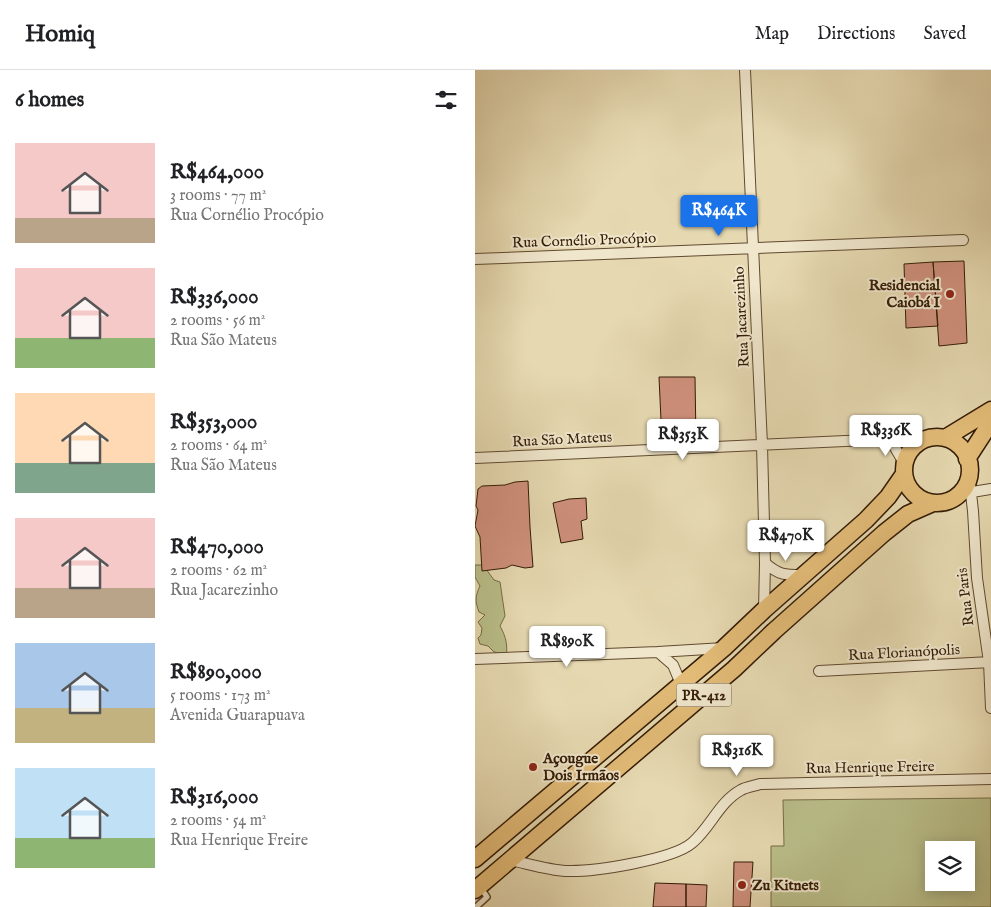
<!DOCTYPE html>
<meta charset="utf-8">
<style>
body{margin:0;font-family:"IM FELL English",serif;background:#f2f2f2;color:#202124;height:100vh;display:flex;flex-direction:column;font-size:19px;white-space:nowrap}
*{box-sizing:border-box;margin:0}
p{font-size:16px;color:#757577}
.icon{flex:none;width:28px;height:28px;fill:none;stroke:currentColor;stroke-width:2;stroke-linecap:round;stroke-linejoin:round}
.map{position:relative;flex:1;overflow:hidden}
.drawer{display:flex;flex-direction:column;background:#fff;width:475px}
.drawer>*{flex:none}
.controls{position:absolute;left:450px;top:771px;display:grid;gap:10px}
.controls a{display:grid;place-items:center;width:50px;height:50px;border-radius:0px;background:#fff;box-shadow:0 2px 12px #0003;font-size:25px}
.price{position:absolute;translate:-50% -42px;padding:0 11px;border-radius:5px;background:#fff;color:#222;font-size:16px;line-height:32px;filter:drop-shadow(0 1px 2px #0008)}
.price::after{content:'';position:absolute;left:50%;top:30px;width:15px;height:11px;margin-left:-8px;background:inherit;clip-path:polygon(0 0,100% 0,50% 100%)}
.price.on{background:#1a73e8;color:#fff}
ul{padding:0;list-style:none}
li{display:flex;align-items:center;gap:15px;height:125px;padding:0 15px}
li span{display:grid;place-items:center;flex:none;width:140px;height:100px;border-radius:0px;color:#555}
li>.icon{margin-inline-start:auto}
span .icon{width:60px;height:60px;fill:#fffc;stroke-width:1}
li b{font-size:21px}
h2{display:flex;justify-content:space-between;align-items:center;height:60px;padding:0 15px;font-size:21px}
header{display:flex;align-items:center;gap:30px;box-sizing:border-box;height:70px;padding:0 25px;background:#fff;border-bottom:1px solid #e0e0e0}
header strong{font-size:24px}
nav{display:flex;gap:28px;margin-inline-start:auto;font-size:18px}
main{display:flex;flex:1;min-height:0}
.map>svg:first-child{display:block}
.green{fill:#b9be89;stroke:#766c47;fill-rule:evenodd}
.building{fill:#cf907c;stroke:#331b05}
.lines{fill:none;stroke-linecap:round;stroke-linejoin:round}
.service-casing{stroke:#604a30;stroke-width:8}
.minor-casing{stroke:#604a30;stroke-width:12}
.primary-casing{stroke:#331b05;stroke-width:19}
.service{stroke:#efe6cc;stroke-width:5}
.minor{stroke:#efe6cc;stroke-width:10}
.primary{stroke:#e3bc78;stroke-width:16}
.poi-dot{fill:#8f2418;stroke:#efe6cc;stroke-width:2}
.labels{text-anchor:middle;stroke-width:4;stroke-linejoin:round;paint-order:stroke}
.shield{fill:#efe6cc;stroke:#6b5841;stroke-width:1}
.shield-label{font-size:14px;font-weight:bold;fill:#331b05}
.street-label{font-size:15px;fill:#331b05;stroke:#efe6cc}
.poi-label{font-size:15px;font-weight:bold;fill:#331b05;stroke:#efe6cc;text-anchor:start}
</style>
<header>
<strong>Homiq</strong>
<nav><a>Map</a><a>Directions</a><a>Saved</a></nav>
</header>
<main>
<section class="drawer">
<h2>6 homes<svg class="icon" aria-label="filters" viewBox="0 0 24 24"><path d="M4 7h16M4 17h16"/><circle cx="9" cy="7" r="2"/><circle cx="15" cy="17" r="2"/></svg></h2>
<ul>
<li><span style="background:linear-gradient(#f6c9c9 75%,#b9a48a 0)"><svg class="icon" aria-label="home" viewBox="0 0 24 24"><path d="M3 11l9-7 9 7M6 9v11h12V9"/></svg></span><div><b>R$464,000</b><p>3 rooms · 77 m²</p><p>Rua Cornélio Procópio</p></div></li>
<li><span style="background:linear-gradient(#f6c9c9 70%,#8fb573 0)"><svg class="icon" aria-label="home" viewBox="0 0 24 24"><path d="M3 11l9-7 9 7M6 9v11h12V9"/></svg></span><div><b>R$336,000</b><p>2 rooms · 56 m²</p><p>Rua São Mateus</p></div></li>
<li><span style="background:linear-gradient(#ffd9b3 70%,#7fa58c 0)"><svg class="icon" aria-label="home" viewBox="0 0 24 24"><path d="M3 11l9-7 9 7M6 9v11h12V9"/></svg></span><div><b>R$353,000</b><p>2 rooms · 64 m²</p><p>Rua São Mateus</p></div></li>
<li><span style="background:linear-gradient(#f6c9c9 70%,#b9a48a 0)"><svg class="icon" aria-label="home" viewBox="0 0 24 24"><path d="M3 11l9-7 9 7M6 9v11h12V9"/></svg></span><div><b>R$470,000</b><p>2 rooms · 62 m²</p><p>Rua Jacarezinho</p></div></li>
<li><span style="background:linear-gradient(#a9c7e8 65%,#c2b280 0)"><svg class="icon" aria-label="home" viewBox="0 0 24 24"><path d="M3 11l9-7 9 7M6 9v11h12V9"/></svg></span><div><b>R$890,000</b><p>5 rooms · 173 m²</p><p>Avenida Guarapuava</p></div></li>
<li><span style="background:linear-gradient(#bfe0f5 70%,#8fb573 0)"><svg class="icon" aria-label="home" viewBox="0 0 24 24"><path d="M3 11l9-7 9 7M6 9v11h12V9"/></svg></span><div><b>R$316,000</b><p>2 rooms · 54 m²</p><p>Rua Henrique Freire</p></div></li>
</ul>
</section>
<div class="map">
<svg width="516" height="837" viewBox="0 0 516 837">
<rect width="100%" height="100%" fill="#e6d9b1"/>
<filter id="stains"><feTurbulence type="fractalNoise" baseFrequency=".004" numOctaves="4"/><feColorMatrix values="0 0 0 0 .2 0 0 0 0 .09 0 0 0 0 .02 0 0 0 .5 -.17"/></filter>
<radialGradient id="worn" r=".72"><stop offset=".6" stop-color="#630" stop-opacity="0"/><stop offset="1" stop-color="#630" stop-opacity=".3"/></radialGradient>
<path class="green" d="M 0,495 L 8,495 L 19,510 L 25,512 L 30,546 L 25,556 C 31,567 33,575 31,588 L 18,581 L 13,576 L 5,574 L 3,568 L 6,565 L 7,558 L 3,552 L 10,545 L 4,542 C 0,531 0,527 5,516 L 0,507 Z
M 516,728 L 516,837 L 296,837 L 296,776 L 309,776 L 308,730 ZM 459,780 L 491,780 L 491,812 L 459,812 Z"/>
<path class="building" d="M 489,191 L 492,273 L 464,276 L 458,192 Z
M 458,192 L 463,256 L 431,258 L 429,194 Z
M 184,307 L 220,307 L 221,371 L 187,372 Z
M 53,411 L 55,457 L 58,497 L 50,498 L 37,495 L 31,498 L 7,501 L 5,467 L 0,456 L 3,440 L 1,436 L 3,419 L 7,416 L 30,415 L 40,412 Z
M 111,428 L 112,449 L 106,451 L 108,469 L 86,473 L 78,433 L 94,429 Z
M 259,792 L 278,792 L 275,837 L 258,837 Z
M 180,813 L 211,814 L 211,837 L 178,837 Z
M 211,814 L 232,815 L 231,837 L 211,837 Z"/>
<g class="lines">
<g class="service-casing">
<path id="service" d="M 1,837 L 12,827 L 6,818"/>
</g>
<g class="minor-casing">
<path id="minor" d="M 270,0 L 287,375 L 290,493 L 289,540
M 0,189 L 488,170
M 415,369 L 429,393
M 0,388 L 415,369 L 449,370
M 494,406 L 498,441 L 502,508 L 514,592 L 516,638
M 485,424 L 516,419
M 290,493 C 304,505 309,505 327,505
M 183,582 L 198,595 L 206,614
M 0,589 L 183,582 L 249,578
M 344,601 L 516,592
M 35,790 C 54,794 73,800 91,801 C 118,802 197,790 217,773 C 236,757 244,732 266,720 C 271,717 279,716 285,714 L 516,709"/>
</g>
<g class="primary-casing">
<path id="primary" d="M429 400a33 33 0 1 1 66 0a33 33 0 1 1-66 0Z
M 470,368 L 516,340
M 492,389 L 516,352
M 0,789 L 249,578 L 289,540 L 391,450 L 413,427 L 429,404
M 0,820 L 259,599 L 299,561 L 409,463 L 433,444 L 458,433"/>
</g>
<use href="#service" class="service"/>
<use href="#minor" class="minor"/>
<use href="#primary" class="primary"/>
</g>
<g class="poi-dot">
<circle cx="475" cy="224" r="5"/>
<circle cx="58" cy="697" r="5"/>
<circle cx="267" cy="815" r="5"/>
</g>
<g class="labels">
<rect class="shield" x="201.5" y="613.5" width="55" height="23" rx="4"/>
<g class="shield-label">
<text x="229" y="630">PR-412</text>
</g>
<g class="street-label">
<text transform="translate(109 170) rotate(-2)" y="5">Rua Cornélio Procópio</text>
<text transform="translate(266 247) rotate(-93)" y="5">Rua Jacarezinho</text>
<text transform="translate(87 369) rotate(-3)" y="5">Rua São Mateus</text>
<text transform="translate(490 527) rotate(-97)" y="5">Rua Paris</text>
<text transform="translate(429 582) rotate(-3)" y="5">Rua Florianópolis</text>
<text transform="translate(395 697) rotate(-1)" y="5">Rua Henrique Freire</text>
</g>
<g class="poi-label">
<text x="465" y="220" text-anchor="end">Residencial<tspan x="465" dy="17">Caiobá I</tspan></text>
<text x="68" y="693">Açougue<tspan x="68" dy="17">Dois Irmãos</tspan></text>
<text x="277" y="820">Zu Kitnets</text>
</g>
</g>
<rect width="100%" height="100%" filter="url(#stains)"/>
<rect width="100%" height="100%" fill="url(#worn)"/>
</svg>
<div class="controls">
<a><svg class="icon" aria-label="layers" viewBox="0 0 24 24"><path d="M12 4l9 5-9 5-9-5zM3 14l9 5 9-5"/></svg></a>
</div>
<b class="price on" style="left:244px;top:167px">R$464K</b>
<b class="price" style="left:411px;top:387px">R$336K</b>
<b class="price" style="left:208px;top:391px">R$353K</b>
<b class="price" style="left:311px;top:492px">R$470K</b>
<b class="price" style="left:92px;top:598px">R$890K</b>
<b class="price" style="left:262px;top:707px">R$316K</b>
</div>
</main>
